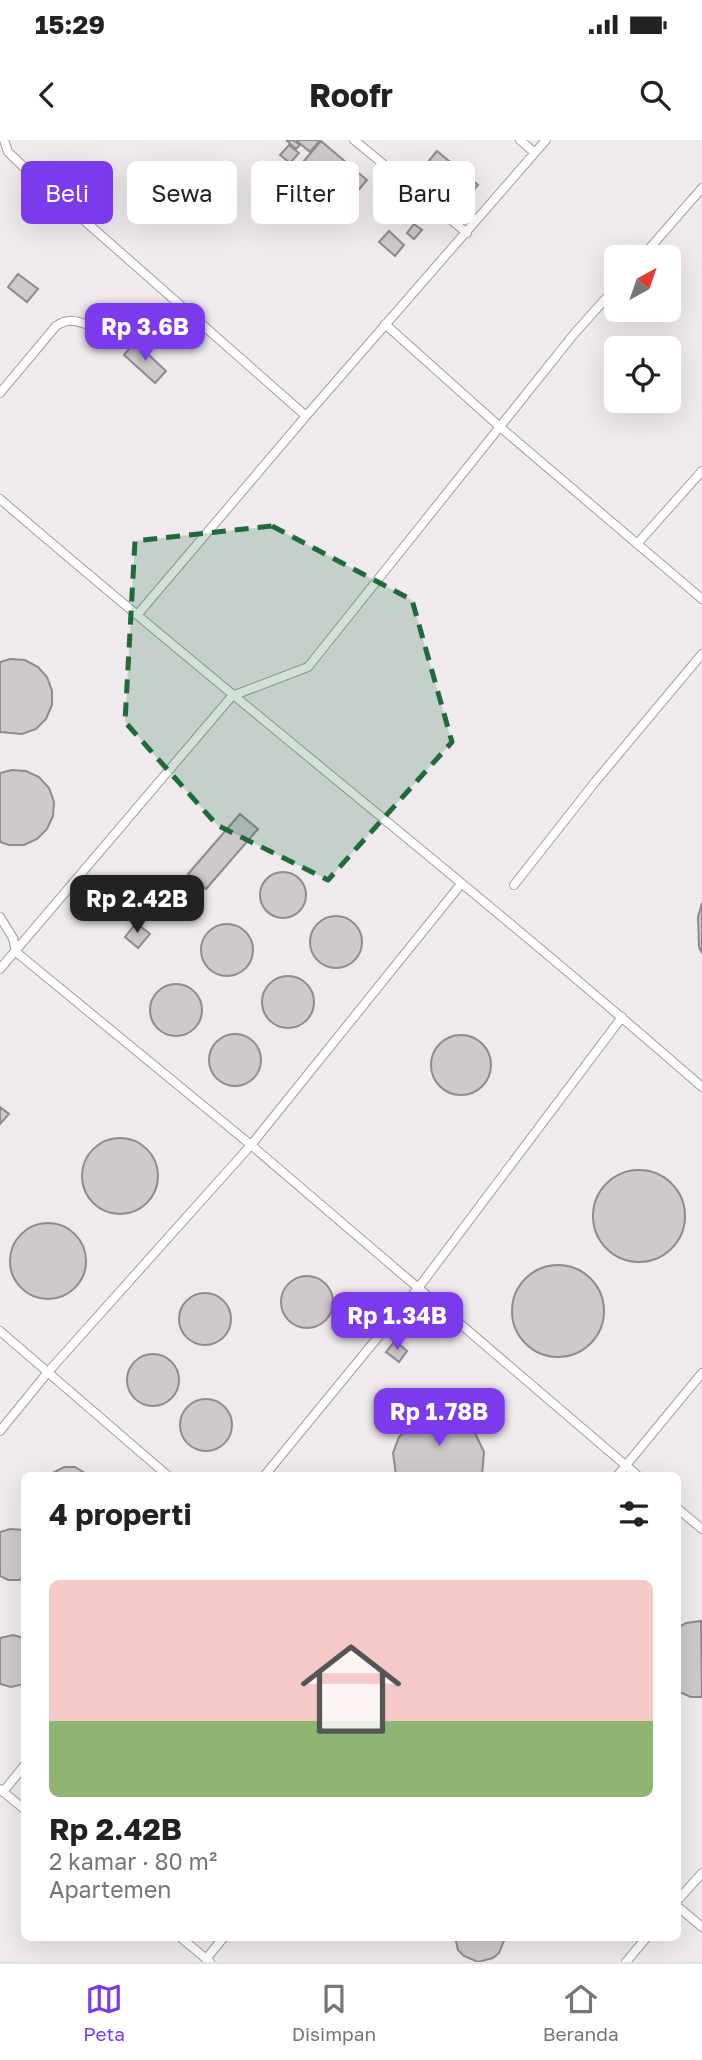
<!DOCTYPE html>
<html lang="id">
<meta charset="utf-8">
<style>
body{margin:0;font-family:"Golos Text",sans-serif;background:#f6f6f6;color:#222;height:100vh;display:flex;flex-direction:column;font-size:26px;white-space:nowrap}
*{box-sizing:border-box;margin:0}
p{font-size:23px;color:#767676}
.icon{flex:none;width:38px;height:38px;fill:none;stroke:currentColor;stroke-width:2;stroke-linecap:round;stroke-linejoin:round}
.map{position:relative;flex:1;overflow:hidden}
.panel{position:absolute;left:21px;top:1332px;width:660px;height:469px;display:flex;flex-direction:column;background:#fff;border-radius:10px;box-shadow:0 7px 28px #0002}
.panel>*{flex:none}
.hud{position:absolute;left:21px;top:21px;width:662px;height:63px;display:flex;gap:14px}
.needle{width:46px;rotate:40deg}
.buttons{position:absolute;left:604px;top:105px;display:grid;gap:14px}
.buttons a{display:grid;place-items:center;width:77px;height:77px;border-radius:10px;background:#fff;box-shadow:0 7px 28px #0002;font-size:35px}
.price{position:absolute;translate:-50% -60px;padding:0 16px;border-radius:14px;background:#7c3aed;color:#fff;font-size:23px;line-height:46px;filter:drop-shadow(0 2px 4px #0008)}
.price::after{content:'';position:absolute;left:50%;top:42px;width:21px;height:16px;margin-left:-10px;background:inherit;clip-path:polygon(0 0,100% 0,50% 100%)}
.price.active{background:#222;color:#fff}
ul{padding:0;list-style:none}
li{display:grid;align-content:center;gap:14px;height:371px;padding:0 28px}
li span{display:grid;place-items:center;height:217px;border-radius:10px;color:#555}
li>.icon{margin-inline-start:auto}
span .icon{width:126px;height:126px;fill:#fffc;stroke-width:1}
li b{font-size:30px}
h2{display:flex;justify-content:space-between;align-items:center;height:84px;padding:0 28px;font-size:30px}
.pill{padding:0 24px;border-radius:10px;background:#fff;box-shadow:0 7px 28px #0002;font-size:24px;line-height:63px}
.pill.active{background:#7c3aed;color:#fff}
.status{display:flex;justify-content:space-between;align-items:center;height:49px;padding:0 35px;background:#fff;direction:ltr}
.status svg{height:19px;fill:currentColor}
header{display:flex;justify-content:space-between;align-items:center;height:91px;padding:0 28px;background:#fff;font-size:32px;font-weight:700}
.dock{display:flex;justify-content:space-around;align-items:center;height:98px;border-top:2px solid #e0e0e0;background:#fff;font-size:19px;color:#767676}
.dock a{display:grid;justify-items:center;gap:4px}
.dock .active{color:#7c3aed}
.map>svg:first-child{display:block}
.building{fill:#cfc9ce;stroke:#8f8a8e;stroke-width:2}
.lines{fill:none;stroke-linecap:round;stroke-linejoin:round}
.service-casing{stroke:#a39da2;stroke-width:10}
.service{stroke:#fff;stroke-width:8}
.marked{fill:#1f6a38;fill-opacity:0.2;stroke:#1f6a38;stroke-width:5;stroke-dasharray:14 9;stroke-linejoin:round}
</style>
<div class="status"><b>15:29</b><svg viewBox="0 0 49 12"><path d="M0 12V9h3v3zM5 12V6h3v6zM10 12V3h3v9zM15 12V0h3v12zM26 1h20v11H26zM47 4h2v5h-2z"/></svg></div>
<header><svg class="icon" aria-label="back" viewBox="0 0 24 24"><path d="M15 5l-7 7 7 7"/></svg>Roofr<svg class="icon" aria-label="search" viewBox="0 0 24 24"><circle cx="10" cy="10" r="6"/><path d="M15 15l6 6"/></svg></header>
<div class="map">
<svg width="702" height="1822" viewBox="0 0 702 1822">
<rect width="100%" height="100%" fill="#f0eaef"/>
<path class="building" d="M 293,0 L 300,5 L 296,9 L 287,1 Z
M 298,0 L 320,0 L 310,12 L 297,1 Z
M 321,1 L 367,40 L 343,68 L 297,29 Z
M 289,5 L 299,13 L 290,23 L 280,15 Z
M 437,11 L 478,45 L 452,76 L 411,42 Z
M 414,84 L 422,90 L 414,99 L 407,93 Z
M 389,91 L 404,105 L 395,116 L 379,102 Z
M 18,134 L 38,149 L 27,162 L 8,147 Z
M 135,202 L 166,231 L 155,243 L 124,215 Z
M 10,519 L 25,520 L 38,527 L 47,537 L 52,551 L 52,565 L 46,579 L 36,589 L 22,594 L 0,592 L 0,522 Z
M 12,630 L 26,631 L 39,637 L 49,648 L 54,662 L 53,676 L 47,689 L 37,699 L 24,705 L 9,705 L 0,702 L 0,633 Z
M 240,674 L 258,689 L 206,749 L 188,734 Z
M260 755a23 23 0 1 1 46 0a23 23 0 1 1-46 0Z
M 702,763 L 702,813 L 699,807 L 698,777 Z
M310 802a26 26 0 1 1 52 0a26 26 0 1 1-52 0Z
M 136,783 L 150,794 L 138,808 L 125,797 Z
M201 810a26 26 0 1 1 52 0a26 26 0 1 1-52 0Z
M262 862a26 26 0 1 1 52 0a26 26 0 1 1-52 0Z
M150 870a26 26 0 1 1 52 0a26 26 0 1 1-52 0Z
M209 920a26 26 0 1 1 52 0a26 26 0 1 1-52 0Z
M431 925a30 30 0 1 1 60 0a30 30 0 1 1-60 0Z
M 0,967 L 9,974 L 0,984 Z
M82 1036a38 38 0 1 1 76 0a38 38 0 1 1-76 0Z
M593 1076a46 46 0 1 1 92 0a46 46 0 1 1-92 0Z
M10 1121a38 38 0 1 1 76 0a38 38 0 1 1-76 0Z
M512 1171a46 46 0 1 1 92 0a46 46 0 1 1-92 0Z
M281 1162a26 26 0 1 1 52 0a26 26 0 1 1-52 0Z
M179 1179a26 26 0 1 1 52 0a26 26 0 1 1-52 0Z
M 395,1201 L 407,1211 L 399,1222 L 386,1212 Z
M127 1240a26 26 0 1 1 52 0a26 26 0 1 1-52 0Z
M180 1285a26 26 0 1 1 52 0a26 26 0 1 1-52 0Z
M 434,1273 L 442,1273 L 459,1278 L 473,1289 L 484,1312 L 482,1335 L 396,1335 L 393,1313 L 399,1297 L 417,1278 Z
M 64,1327 L 75,1327 L 88,1335 L 49,1335 Z
M 10,1389 L 24,1390 L 24,1438 L 19,1440 L 8,1440 L 0,1436 L 0,1392 Z
M 701,1481 L 702,1557 L 691,1557 L 677,1551 L 677,1488 L 686,1483 Z
M 13,1495 L 24,1498 L 24,1544 L 11,1547 L 0,1544 L 0,1498 Z
M 455,1797 L 505,1797 L 505,1798 L 499,1813 L 493,1818 L 478,1822 L 464,1816 L 458,1810 Z"/>
<g class="lines">
<g class="service-casing">
<path id="service" d="M 4,0 L 8,12 L 27,30 L 306,276
M 354,0 L 467,93
M 520,0 L 535,13
M 642,117 L 702,48
M 385,184 L 500,287 L 702,459
M 0,253 L 56,186 C 69,177 77,181 91,186
M 0,359 C 231,558 472,746 702,947
M 637,404 L 702,331
M 138,474 L 306,276 L 546,0
M 514,745 L 595,642 L 702,514
M 0,777 L 13,798 L 16,812 L 251,1005 L 637,1335
M 0,829 L 232,556 L 308,527 L 574,194 L 616,147
M 0,1191 L 167,1335
M 0,1291 L 48,1232 L 251,1005 L 461,744
M 265,1335 L 419,1147 L 622,877
M 618,1335 L 702,1233
M 677,1368 L 702,1389
M 0,1649 L 24,1669
M 3,1652 L 24,1626
M 677,1761 L 702,1733
M 677,1766 L 702,1787
M 180,1797 L 210,1822
M 206,1819 L 224,1797
M 626,1822 L 647,1797"/>
</g>
<use href="#service" class="service"/>
</g>
<path class="marked" d="M 272,386 L 412,460 L 452,602 L 328,740 L 217,685 L 125,582 L 135,401 Z"/>
</svg>
<div class="buttons">
<a><svg class="needle" viewBox="-14 -14 28 28"><path d="M0-13l5 13h-10z" fill="#e53935"/><path d="M0 13l5-13h-10z" fill="#767676"/></svg></a>
<a><svg class="icon" aria-label="locate" viewBox="0 0 24 24"><circle cx="12" cy="12" r="6"/><path d="M12 2v4M12 18v4M2 12h4M18 12h4"/></svg></a>
</div>
<b class="price" style="left:145px;top:223px">Rp 3.6B</b>
<b class="price active" style="left:137px;top:795px">Rp 2.42B</b>
<b class="price" style="left:397px;top:1212px">Rp 1.34B</b>
<b class="price" style="left:439px;top:1308px">Rp 1.78B</b>
<div class="hud">
<a class="pill active">Beli</a>
<a class="pill">Sewa</a>
<a class="pill">Filter</a>
<a class="pill">Baru</a>
</div>
<section class="panel">
<h2>4 properti<svg class="icon" aria-label="filters" viewBox="0 0 24 24"><path d="M4 7h16M4 17h16"/><circle cx="9" cy="7" r="2"/><circle cx="15" cy="17" r="2"/></svg></h2>
<ul>
<li><span style="background:linear-gradient(#f6c9c9 65%,#8fb573 0)"><svg class="icon" aria-label="home" viewBox="0 0 24 24"><path d="M3 11l9-7 9 7M6 9v11h12V9"/></svg></span><div><b>Rp 2.42B</b><p>2 kamar · 80 m²</p><p>Apartemen</p></div></li>
</ul>
</section>
</div>
<nav class="dock">
<a class="active"><svg class="icon" aria-label="map" viewBox="0 0 24 24"><path d="M3 6l6-2 6 2 6-2v14l-6 2-6-2-6 2zM9 4v14M15 6v14"/></svg>Peta</a>
<a><svg class="icon" aria-label="saved" viewBox="0 0 24 24"><path d="M7 4h10v16l-5-4-5 4z"/></svg>Disimpan</a>
<a><svg class="icon" aria-label="home" viewBox="0 0 24 24"><path d="M3 11l9-7 9 7M6 9v11h12V9"/></svg>Beranda</a>
</nav>
